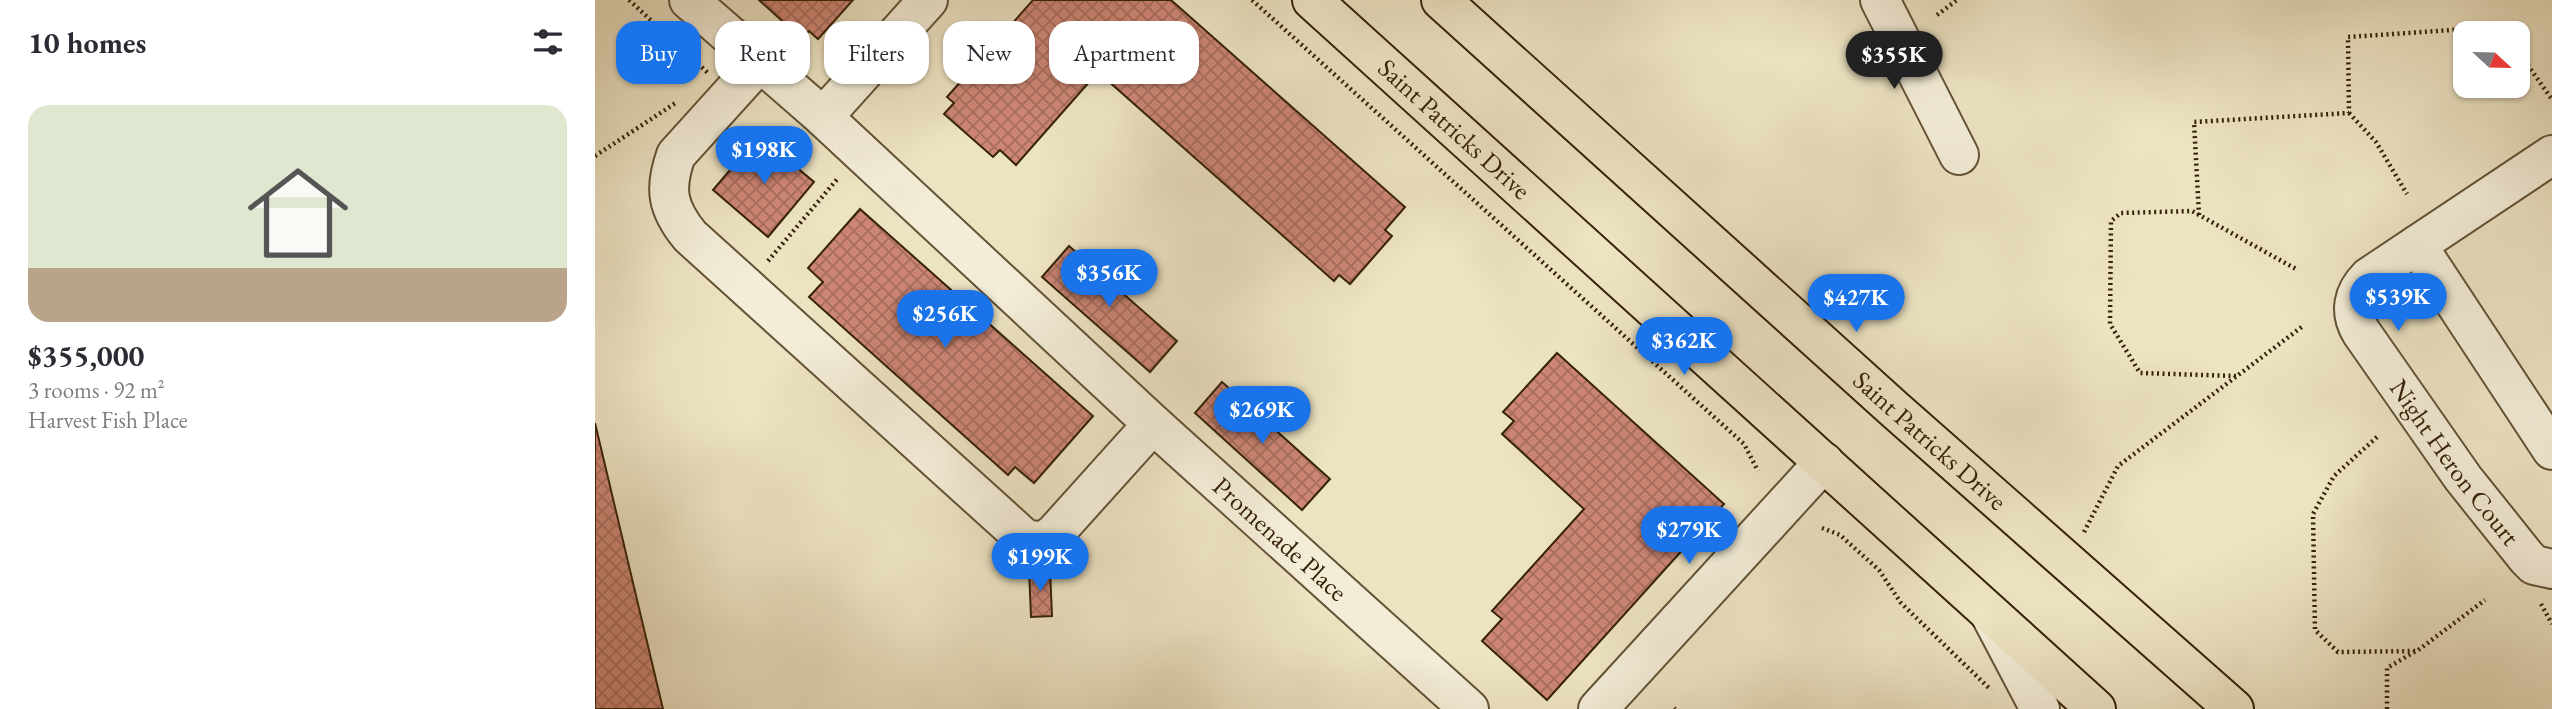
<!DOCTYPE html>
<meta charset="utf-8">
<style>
body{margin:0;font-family:"EB Garamond",serif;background:#f2f2f3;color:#2b2b33;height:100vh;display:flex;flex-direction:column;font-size:26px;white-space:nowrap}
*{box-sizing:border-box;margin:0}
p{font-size:23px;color:#7c7c81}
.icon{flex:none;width:38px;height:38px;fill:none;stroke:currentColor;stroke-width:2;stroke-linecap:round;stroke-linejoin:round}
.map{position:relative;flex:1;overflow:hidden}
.details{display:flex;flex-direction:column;background:#fff;width:595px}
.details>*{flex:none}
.top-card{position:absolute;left:21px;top:21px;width:665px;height:63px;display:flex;gap:14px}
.needle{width:46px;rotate:112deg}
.fabs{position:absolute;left:1858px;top:21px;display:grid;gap:14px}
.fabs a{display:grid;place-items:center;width:77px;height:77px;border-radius:14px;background:#fff;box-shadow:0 2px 5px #0004;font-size:35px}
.price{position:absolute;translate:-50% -60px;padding:0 16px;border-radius:24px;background:#1a73e8;color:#fff;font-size:23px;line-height:46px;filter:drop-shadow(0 2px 4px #0008)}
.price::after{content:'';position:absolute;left:50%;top:42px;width:21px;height:16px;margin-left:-10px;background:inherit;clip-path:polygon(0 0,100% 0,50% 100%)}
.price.active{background:#222;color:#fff}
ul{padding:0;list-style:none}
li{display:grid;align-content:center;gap:14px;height:371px;padding:0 28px}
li+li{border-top:2px solid #e1e1e2}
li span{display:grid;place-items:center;height:217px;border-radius:21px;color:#555}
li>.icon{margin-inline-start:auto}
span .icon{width:126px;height:126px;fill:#fffc;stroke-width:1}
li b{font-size:30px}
h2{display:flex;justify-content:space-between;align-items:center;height:84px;padding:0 28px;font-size:30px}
.pill{padding:0 24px;border-radius:21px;background:#fff;box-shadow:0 2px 5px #0004;font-size:24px;line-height:63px}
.pill.active{background:#1a73e8;color:#fff}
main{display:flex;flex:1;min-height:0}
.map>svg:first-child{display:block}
.building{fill:url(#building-cross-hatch);stroke:#362207;stroke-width:2}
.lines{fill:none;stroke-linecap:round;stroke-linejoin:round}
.minor-casing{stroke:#645236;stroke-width:42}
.major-casing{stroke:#362207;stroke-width:42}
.path{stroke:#362207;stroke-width:4.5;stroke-dasharray:2 3.5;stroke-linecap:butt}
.minor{stroke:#f3edd8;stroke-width:38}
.major{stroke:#ece3c3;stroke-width:38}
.labels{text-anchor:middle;stroke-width:5;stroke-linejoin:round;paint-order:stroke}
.street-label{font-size:26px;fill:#362207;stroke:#f3edd8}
</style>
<main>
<section class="details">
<h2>10 homes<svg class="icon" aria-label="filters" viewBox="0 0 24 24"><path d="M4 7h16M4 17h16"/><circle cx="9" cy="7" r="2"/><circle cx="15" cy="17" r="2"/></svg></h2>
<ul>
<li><span style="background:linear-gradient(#dfe7d0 75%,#b9a48a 0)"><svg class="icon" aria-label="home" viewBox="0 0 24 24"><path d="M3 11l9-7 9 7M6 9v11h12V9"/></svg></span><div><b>$355,000</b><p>3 rooms · 92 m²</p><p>Harvest Fish Place</p></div></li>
</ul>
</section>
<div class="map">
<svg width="1957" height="709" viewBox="0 0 1957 709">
<defs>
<pattern id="building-cross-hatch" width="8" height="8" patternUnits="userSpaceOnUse" patternTransform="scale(1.75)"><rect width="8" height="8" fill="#cd8675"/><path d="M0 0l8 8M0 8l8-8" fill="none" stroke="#a76d5e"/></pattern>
</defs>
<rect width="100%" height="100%" fill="#ece3c3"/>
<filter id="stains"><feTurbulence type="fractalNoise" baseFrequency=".00286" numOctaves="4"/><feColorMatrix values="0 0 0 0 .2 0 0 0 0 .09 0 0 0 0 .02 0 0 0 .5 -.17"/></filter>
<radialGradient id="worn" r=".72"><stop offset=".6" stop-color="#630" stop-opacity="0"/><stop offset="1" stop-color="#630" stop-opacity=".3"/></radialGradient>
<path class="building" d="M 164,0 L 258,0 L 223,39 L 214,31 L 207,39 Z
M 438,0 L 576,0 L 810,207 L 790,230 L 797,236 L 755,284 L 744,275 L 739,281 L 503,72 L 421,165 L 405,150 L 398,157 L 349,114 L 359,103 L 352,97 Z
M 164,136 L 219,182 L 173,237 L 118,190 Z
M 265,209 L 498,416 L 439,483 L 420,467 L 413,475 L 214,297 L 228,282 L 213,268 Z
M 474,246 L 582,341 L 555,372 L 447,277 Z
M 962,353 L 1129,504 L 952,700 L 887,641 L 907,619 L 897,611 L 989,509 L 907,434 L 919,421 L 908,412 Z
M 627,382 L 735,479 L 707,510 L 600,413 Z
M 0,423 L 68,709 L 0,709 Z
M 455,569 L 457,616 L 436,617 L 434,570 Z"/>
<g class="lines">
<g class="minor-casing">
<g id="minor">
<path id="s1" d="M 94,0 L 228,117 L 558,424 L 874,709"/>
<path d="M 1285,0 L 1364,155"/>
<path d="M 165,62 L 81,155 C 69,189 72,208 95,236 L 430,539 L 447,542 L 459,534 L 558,424"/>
<path d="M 228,117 L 333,0"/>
<path id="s2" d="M 1957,155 L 1774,277 C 1758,293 1754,312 1766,332 L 1868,478 L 1932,558 L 1939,565 L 1957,569"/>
<path d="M 1822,245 L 1957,450"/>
<path d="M 1396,616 L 1445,709"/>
<path d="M 1003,709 L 1229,462"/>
</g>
</g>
<g class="major-casing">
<g id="major">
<path id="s3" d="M 717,0 L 1501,709"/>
<path id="s4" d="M 846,0 L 1298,408 L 1639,709"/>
</g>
</g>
<path class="path" d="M 34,0 L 113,73
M 657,0 L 1149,444 L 1163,471
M 1342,15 L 1362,0
M 1923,45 L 1930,61 L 1956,98
M 1754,113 L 1781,142 L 1812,194
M 0,156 L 82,102
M 1604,215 L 1599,122 L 1754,113 L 1753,37 L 1916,26 L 1919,33
M 173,261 L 244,177
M 1641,376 L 1545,373 L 1515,324 L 1516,221 L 1526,213 L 1597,211 L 1701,269
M 1782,437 L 1739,476 L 1718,514 L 1720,630 L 1743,652 L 1822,651 L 1890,600
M 1227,528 L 1245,535 L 1284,570 L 1306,603 L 1396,690
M 1489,532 L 1523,466 L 1708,326
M 1946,604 L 1957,624
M 1079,708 L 1080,709
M 1792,709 L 1792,668 L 1821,651"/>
<use href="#minor" class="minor"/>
<use href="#major" class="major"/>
</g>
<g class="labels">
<g class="street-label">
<text dy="9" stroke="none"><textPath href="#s3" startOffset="192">Saint Patricks Drive</textPath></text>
<text dy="9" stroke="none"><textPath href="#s4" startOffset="658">Saint Patricks Drive</textPath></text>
<text dy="9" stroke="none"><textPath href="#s2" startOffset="441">Night Heron Court</textPath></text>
<text dy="9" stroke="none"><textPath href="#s1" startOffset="800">Promenade Place</textPath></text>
</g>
</g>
<rect width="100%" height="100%" filter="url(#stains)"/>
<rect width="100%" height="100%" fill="url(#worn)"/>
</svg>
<div class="fabs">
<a><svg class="needle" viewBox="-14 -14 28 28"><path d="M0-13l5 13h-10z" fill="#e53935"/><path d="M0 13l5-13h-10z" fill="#7c7c81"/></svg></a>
</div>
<b class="price active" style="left:1299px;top:91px">$355K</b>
<b class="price" style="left:169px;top:186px">$198K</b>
<b class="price" style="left:514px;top:309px">$356K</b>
<b class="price" style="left:1803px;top:333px">$539K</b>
<b class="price" style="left:1261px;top:334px">$427K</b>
<b class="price" style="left:350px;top:350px">$256K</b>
<b class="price" style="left:1089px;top:377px">$362K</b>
<b class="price" style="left:667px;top:446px">$269K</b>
<b class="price" style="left:1094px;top:566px">$279K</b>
<b class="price" style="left:445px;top:593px">$199K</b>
<div class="top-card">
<a class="pill active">Buy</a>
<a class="pill">Rent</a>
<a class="pill">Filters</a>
<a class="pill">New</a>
<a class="pill">Apartment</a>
</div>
</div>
</main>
